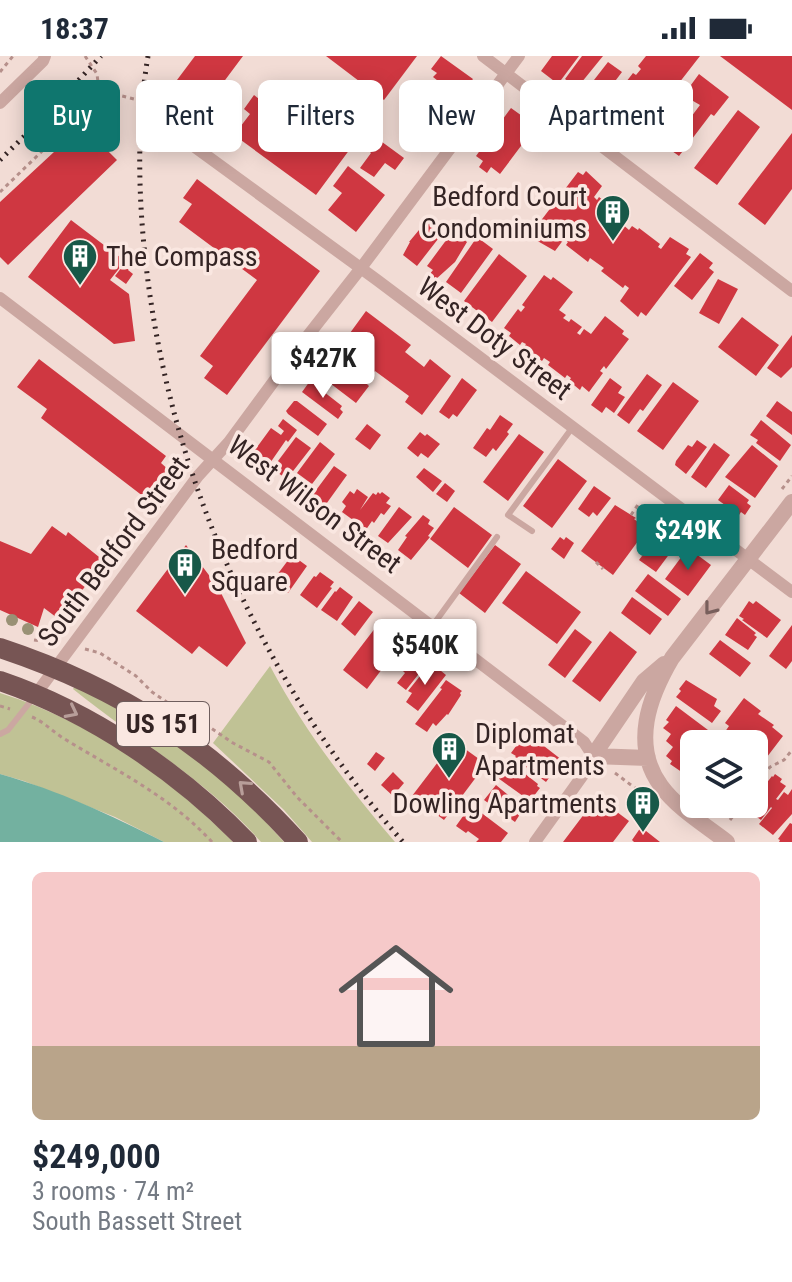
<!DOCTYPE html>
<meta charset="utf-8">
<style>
body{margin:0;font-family:"Roboto Condensed",sans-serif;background:#f2f2f3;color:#1f2937;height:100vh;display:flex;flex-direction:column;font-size:30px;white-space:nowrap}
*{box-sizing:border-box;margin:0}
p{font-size:26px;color:#747a83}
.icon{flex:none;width:44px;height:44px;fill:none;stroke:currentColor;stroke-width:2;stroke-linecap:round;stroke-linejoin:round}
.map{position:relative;height:786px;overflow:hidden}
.panel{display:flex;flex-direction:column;background:#fff;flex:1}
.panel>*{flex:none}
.hud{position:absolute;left:24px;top:24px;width:744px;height:72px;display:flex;gap:16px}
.fabs{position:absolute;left:680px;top:674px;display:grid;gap:16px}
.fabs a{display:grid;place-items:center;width:88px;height:88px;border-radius:12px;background:#fff;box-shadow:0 4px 20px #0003;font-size:40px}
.price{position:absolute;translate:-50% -68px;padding:0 18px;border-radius:8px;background:#fff;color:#222;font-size:26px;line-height:52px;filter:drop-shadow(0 2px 4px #0008)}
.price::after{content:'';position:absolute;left:50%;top:48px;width:24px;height:18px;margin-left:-12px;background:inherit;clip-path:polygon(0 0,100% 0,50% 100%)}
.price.selected{background:#0f766e;color:#fff}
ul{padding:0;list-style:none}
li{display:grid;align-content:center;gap:16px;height:424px;padding:0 32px}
li span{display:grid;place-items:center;height:248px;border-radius:12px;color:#555}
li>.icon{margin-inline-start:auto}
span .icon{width:144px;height:144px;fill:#fffc;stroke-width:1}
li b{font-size:34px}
.pill{padding:0 28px;border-radius:12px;background:#fff;box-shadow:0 4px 20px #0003;font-size:28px;line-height:72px}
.pill.selected{background:#0f766e;color:#fff}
.status{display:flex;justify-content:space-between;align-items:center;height:56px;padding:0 40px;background:#fff;direction:ltr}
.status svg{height:22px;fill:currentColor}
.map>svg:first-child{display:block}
.green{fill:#c0c295}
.water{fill:#73b1a0}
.building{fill:#cf3741}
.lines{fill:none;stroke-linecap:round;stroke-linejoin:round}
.path{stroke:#b6908b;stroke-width:3;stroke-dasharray:4 4;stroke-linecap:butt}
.service{stroke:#cba7a1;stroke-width:6}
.minor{stroke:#cba7a1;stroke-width:12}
.tertiary{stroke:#cba7a1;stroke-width:16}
.primary{stroke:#775554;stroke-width:20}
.rail{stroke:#342424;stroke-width:5;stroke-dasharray:2 6;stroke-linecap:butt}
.tree{fill:#999175}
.oneway{stroke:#785f5c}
.oneway2{stroke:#b89e9a}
.labels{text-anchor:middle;stroke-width:7;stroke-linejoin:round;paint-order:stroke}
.shield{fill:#fae7e1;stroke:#6f5e5d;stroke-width:2}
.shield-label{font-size:26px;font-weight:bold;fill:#342424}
.poi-label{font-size:28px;fill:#342424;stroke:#fae7e1;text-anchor:start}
.street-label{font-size:28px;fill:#342424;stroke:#fae7e1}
</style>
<div class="status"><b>18:37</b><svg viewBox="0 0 49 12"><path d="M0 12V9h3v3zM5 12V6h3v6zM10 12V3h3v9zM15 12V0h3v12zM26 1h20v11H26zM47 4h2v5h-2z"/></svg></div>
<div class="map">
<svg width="792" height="786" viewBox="0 0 792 786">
<rect width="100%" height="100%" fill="#f2dcd5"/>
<path class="green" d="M 270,610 C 304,674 348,731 395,786 L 312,786 L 284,754 L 213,687 Z
M 75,630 C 154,667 227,720 284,786 L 261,786 C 207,724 136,684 73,633 Z
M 0,637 C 89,665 168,720 233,786 L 164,786 L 115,761 L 24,725 L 0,718 Z"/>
<path class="water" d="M 0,718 C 60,735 108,758 164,786 L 0,786 Z"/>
<path class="building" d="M 195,0 L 243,0 L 202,55 L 171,32 Z
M 326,0 L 417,0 L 384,44 Z
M 441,0 L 473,23 L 450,53 L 440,46 L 453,29 L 445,24 L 442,28 L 433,21 L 437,17 L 431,13 Z
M 552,0 L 579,0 L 558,28 L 541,15 Z
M 582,0 L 603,0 L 577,32 L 565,23 Z
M 646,0 L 700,0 L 679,27 L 677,25 L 667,38 L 670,40 L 661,51 L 659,49 L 656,53 L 659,55 L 644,74 L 639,70 L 637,74 L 625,65 L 620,71 L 607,61 L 610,57 L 605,53 L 633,17 L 636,19 L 641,13 L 638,10 Z
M 720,0 L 792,0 L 792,54 Z
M 608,6 L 622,16 L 594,53 L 580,42 Z
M 699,18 L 729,41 L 714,60 L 711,58 L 679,100 L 672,95 L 671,96 L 659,85 L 678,60 L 684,65 L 689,60 L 691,61 L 700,49 L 681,38 L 686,32 L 688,33 Z
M 271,27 L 300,49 L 296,53 L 304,59 L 307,54 L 318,63 L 315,67 L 322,72 L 325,68 L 353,89 L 316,139 L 234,79 L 250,58 L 244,53 L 254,39 L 259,43 Z
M 511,52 L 536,70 L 500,118 L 491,111 L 487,117 L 479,111 L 483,105 L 476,100 Z
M 738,54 L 760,71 L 717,129 L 694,112 Z
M 95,58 L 116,82 L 105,92 L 117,104 L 8,209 L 0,201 L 0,146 Z
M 792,77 L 792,133 L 765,169 L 738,148 Z
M 378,83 L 404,102 L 395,114 L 385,107 L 374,121 L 360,112 L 371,97 L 369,95 Z
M 348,110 L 385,139 L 356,176 L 328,154 L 342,137 L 333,130 Z
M 586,115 L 602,130 L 594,141 L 597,144 L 599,141 L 619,157 L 618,159 L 624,164 L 621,167 L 629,174 L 632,170 L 638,174 L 639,172 L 660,188 L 658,191 L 661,193 L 670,181 L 689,193 L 686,198 L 691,201 L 646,260 L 641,256 L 638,261 L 620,245 L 629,232 L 625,229 L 623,232 L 601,215 L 604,212 L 590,202 L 588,206 L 566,189 L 568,186 L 564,183 L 555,195 L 534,183 L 538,178 L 533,175 L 578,116 L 583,119 Z
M 197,123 L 320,215 L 227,339 L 204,322 L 213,310 L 200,300 L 257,224 L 179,166 L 192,148 L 183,142 Z
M 429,162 L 445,174 L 417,210 L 403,199 L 410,186 L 409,186 Z
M 71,164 L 125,205 L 110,224 L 129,238 L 135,285 L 114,288 L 28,221 Z
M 456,178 L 467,186 L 455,206 L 435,224 L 429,219 L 433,214 L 427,210 L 447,183 L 450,185 Z
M 477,181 L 493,193 L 461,237 L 446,226 Z
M 700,197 L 713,207 L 709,212 L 714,216 L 692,244 L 674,230 Z
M 499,198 L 527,220 L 492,266 L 464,245 Z
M 125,207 L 130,211 L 128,214 L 133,218 L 126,228 L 115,220 Z
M 544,219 L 551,224 L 553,221 L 573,236 L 559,254 L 566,259 L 563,262 L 569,266 L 571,263 L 582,271 L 577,277 L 580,279 L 584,273 L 591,278 L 605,260 L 624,275 L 622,278 L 629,283 L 606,313 L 604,310 L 600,315 L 603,317 L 589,336 L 582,330 L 580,334 L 569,325 L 571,322 L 567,319 L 565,322 L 548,309 L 550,306 L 544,302 L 542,305 L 524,291 L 526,288 L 522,286 L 520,289 L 509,280 L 511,277 L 504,272 L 518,253 L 521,256 L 525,251 L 522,249 Z
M 718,223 L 738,233 L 719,268 L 699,257 Z
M 366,255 L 411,289 L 405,296 L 424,311 L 430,303 L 451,320 L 422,359 L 405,346 L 409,340 L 375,315 L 366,327 L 369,330 L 356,347 L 318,318 L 343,284 L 345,286 L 352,278 L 350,277 Z
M 742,261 L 779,289 L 756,320 L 718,291 Z
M 792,279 L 792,311 L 781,322 L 767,312 Z
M 39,303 L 166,400 L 161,407 L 170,415 L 148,444 L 41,362 L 47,353 L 17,331 Z
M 647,318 L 662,329 L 643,355 L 640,353 L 629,368 L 617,359 Z
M 462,322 L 477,334 L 457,361 L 453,358 L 449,363 L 439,356 Z
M 610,322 L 622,331 L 618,337 L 625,341 L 614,357 L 606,351 L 602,357 L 591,349 Z
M 310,325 L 342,350 L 340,353 L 343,356 L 338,363 L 302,336 Z
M 673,326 L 699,345 L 663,394 L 637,375 Z
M 294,345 L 297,345 L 327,368 L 318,380 L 288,358 L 286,355 Z
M 777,345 L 792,356 L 792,379 L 766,360 Z
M 500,359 L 513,368 L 507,376 L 509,378 L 496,395 L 493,392 L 486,401 L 473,392 L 487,372 L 490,374 Z
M 283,363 L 297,374 L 288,386 L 286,384 L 268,410 L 252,398 L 271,372 L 281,379 L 284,375 L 278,370 Z
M 761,364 L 791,389 L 780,405 L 756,387 L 758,384 L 750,379 Z
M 367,368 L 381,379 L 370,394 L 355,383 Z
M 420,376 L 425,380 L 427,378 L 440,388 L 428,402 L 421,397 L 418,401 L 407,392 Z
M 519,378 L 544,396 L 508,445 L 483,426 Z
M 296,381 L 311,392 L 290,419 L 288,417 L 284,421 L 272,413 Z
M 697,384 L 707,391 L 686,418 L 675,409 L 676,405 L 688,389 L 692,391 Z
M 320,386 L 335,398 L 312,428 L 297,417 Z
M 714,387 L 730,399 L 706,432 L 691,421 Z
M 752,389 L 778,410 L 755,442 L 725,421 Z
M 558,403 L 587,425 L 552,472 L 523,450 Z
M 334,410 L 347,419 L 324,451 L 311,441 Z
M 424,412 L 442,425 L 433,436 L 416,421 Z
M 445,427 L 455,435 L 447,446 L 436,438 Z
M 729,429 L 749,444 L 747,447 L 751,450 L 745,459 L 741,456 L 739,459 L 718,444 Z
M 594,430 L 611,442 L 597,460 L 593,456 L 589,461 L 578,453 Z
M 357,433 L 368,441 L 360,454 L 373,437 L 376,439 L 378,436 L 380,438 L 382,436 L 390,442 L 386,447 L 391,450 L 384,459 L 381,457 L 374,467 L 372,465 L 363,478 L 350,468 L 353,464 L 342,456 L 346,450 L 342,446 L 350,435 L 354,438 Z
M 615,449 L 636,462 L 634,463 L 647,473 L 613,519 L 581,495 Z
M 399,451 L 412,461 L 388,487 L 378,480 Z
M 454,451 L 492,479 L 468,512 L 430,483 Z
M 423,459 L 430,464 L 428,468 L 434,472 L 428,480 L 430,481 L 411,504 L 398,494 L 407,481 L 405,480 Z
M 665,469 L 682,481 L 656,516 L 639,504 Z
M 52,470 L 66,480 L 68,476 L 104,505 L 60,564 L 44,552 L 38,571 L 0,554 L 0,485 L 31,498 Z
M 560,481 L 564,484 L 566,481 L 574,487 L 564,503 L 551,493 Z
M 186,489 L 218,531 L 246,587 L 227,611 L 199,590 L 192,598 L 136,555 Z
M 495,489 L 521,508 L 485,557 L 459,537 Z
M 688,492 L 711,509 L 688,540 L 665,523 Z
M 292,499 L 307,510 L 288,537 L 279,530 L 284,524 L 277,519 Z
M 526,515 L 581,556 L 557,588 L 502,547 Z
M 320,516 L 334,526 L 330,531 L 332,532 L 317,552 L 300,539 L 314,520 L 316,521 Z
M 648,518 L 681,543 L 668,560 L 635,535 Z
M 340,531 L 353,541 L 337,565 L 321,554 L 335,535 L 336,536 Z
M 632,541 L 662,563 L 650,579 L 621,557 Z
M 359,545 L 373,556 L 355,580 L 341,568 Z
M 749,545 L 753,548 L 756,545 L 781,564 L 767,582 L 742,564 L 744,563 L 739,560 Z
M 737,562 L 756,577 L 754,579 L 757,581 L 748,594 L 725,579 Z
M 379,567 L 403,585 L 367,633 L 343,614 Z
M 792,569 L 792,605 L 786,613 L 769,600 Z
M 575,573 L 592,586 L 565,622 L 548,609 Z
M 610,575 L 637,596 L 600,646 L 572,625 Z
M 720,584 L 751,607 L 740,621 L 709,598 Z
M 418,596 L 429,605 L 406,634 L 397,627 L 405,617 L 403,615 Z
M 428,610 L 433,613 L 435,610 L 446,619 L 418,655 L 406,646 L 412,637 L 408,635 Z
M 446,624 L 462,635 L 460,637 L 461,639 L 448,659 L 447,658 L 436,670 L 433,667 L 427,676 L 415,668 L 442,633 L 440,632 Z
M 686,624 L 717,643 L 714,650 L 721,655 L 712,667 L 676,641 L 681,635 L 679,633 Z
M 744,642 L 761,655 L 758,658 L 774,669 L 772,671 L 783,680 L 754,718 L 754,688 L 694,688 L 694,725 L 693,726 L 689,725 L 686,719 L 670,708 L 672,705 L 666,700 L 673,691 L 666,685 L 671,678 L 663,672 L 669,666 L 666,664 L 676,650 L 720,683 L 729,670 L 725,667 Z
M 525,678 L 529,682 L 531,680 L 562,704 L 546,726 L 514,702 L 516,700 L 511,697 Z
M 454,685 L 486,708 L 444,764 L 412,740 Z
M 376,696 L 385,702 L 375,715 L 367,708 Z
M 510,706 L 538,728 L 537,730 L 540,732 L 530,745 L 498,722 L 500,719 L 497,717 L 504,708 L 507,711 Z
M 393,716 L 404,727 L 393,740 L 381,729 Z
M 775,718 L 782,723 L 780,726 L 786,730 L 776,743 L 778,744 L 784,736 L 788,739 L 792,733 L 792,758 L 773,779 L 759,768 L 772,752 L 771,751 L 761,764 L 743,751 L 746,748 L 754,748 L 754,737 L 759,731 L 762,733 L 772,720 L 773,721 Z
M 496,729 L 524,752 L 515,766 L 484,744 Z
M 597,741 L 629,765 L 613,786 L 563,786 Z
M 471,749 L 508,777 L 501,786 L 476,786 L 479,783 L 468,775 L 466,777 L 456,770 Z
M 790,767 L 792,768 L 792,786 L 779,786 L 780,784 L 778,783 Z
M 641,771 L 660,786 L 634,786 L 632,784 Z"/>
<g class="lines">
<path class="path" d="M 0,16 L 13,0
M 99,34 L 142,45 L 158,61
M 142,45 L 163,38
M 0,136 L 70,68 L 99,34 L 97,18 L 85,0
M 782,433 L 792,420
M 631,459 L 639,447
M 596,506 L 603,513
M 34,584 L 58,587
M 85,593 L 100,597 L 136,620 L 152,636 L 184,658 L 192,659 L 233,687 L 269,706 L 297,741 L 342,786
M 0,650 L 10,653
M 32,661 C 44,666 52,675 63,682 C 115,714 170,740 212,786
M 615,717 L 651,744
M 754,732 L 770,711 L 784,704 L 792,694
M 730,764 L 742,748"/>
<path class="service" d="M 532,475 L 508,459 L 572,372
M 433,569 L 497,481
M 0,678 L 8,674 L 34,641"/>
<path class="minor" d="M 483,0 L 792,235
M 0,47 L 43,5 L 45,0
M 166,70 L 377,224 L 792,536
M 0,242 L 584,686 L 593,700 L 588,712 L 535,786
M 36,638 L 198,420 L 229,386 L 299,291 L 361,212 L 519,0"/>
<path class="tertiary" d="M 593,700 L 644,625 L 664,608
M 593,700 L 648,702
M 727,786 C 705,769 678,753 661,730 C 631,689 649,641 672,602 L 792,446"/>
<path class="primary" d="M 0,592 C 121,632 213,692 298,786
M 0,625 C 91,656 180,716 247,786"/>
<path class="rail" d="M 148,0 C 137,66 138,134 145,200 C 168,416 260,623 403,786
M 0,104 L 51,54 L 101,0"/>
</g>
<g class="tree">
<circle cx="155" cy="449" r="6"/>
<circle cx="136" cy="473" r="6"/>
<circle cx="96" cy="526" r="6"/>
<circle cx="72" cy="558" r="6"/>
<circle cx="12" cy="564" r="6"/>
<circle cx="28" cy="573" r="6"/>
</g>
<defs><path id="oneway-chevron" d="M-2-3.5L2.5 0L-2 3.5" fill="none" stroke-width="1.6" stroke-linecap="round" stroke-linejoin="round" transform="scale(2)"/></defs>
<use class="oneway" href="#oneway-chevron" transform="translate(710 553) rotate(128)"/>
<g class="oneway2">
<use href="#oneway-chevron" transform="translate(72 656) rotate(27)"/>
<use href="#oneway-chevron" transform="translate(244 730) rotate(-138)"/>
</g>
<defs>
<g id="building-pin" transform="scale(1.8)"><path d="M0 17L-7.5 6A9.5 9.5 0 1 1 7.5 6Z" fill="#175848" stroke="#fae7e1"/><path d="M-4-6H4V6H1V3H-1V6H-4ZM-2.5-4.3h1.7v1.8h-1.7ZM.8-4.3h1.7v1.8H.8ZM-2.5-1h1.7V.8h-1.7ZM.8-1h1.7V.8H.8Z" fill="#fff"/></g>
</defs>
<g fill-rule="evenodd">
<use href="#building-pin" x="613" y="156"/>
<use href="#building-pin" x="80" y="200"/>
<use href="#building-pin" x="185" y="509"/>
<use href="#building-pin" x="449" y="693"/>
<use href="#building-pin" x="643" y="747"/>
</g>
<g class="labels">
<rect class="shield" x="117" y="646" width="92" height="44" rx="6"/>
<g class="shield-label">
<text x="163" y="677">US 151</text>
</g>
<g class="poi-label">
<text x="587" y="150" text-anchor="end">Bedford Court<tspan x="587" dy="32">Condominiums</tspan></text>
<text x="106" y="210">The Compass</text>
<text x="211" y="503">Bedford<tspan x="211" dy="32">Square</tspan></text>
<text x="475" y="687">Diplomat<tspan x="475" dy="32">Apartments</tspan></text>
<text x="617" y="757" text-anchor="end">Dowling Apartments</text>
</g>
<g class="street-label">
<text transform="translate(495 282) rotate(37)" y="10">West Doty Street</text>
<text transform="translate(315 448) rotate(37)" y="10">West Wilson Street</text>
<text transform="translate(113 495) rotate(-53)" y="10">South Bedford Street</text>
</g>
</g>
</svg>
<div class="fabs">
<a><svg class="icon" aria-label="layers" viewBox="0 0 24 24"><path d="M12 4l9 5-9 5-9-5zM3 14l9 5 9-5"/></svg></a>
</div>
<b class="price" style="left:323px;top:344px">$427K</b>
<b class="price selected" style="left:688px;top:516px">$249K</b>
<b class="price" style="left:425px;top:631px">$540K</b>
<div class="hud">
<a class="pill selected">Buy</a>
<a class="pill">Rent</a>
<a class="pill">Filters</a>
<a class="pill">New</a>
<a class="pill">Apartment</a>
</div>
</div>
<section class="panel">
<ul>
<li><span style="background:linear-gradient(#f6c9c9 70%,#b9a48a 0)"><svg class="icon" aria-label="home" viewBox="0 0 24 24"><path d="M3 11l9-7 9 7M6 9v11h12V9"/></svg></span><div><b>$249,000</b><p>3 rooms · 74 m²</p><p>South Bassett Street</p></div></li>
</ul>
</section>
